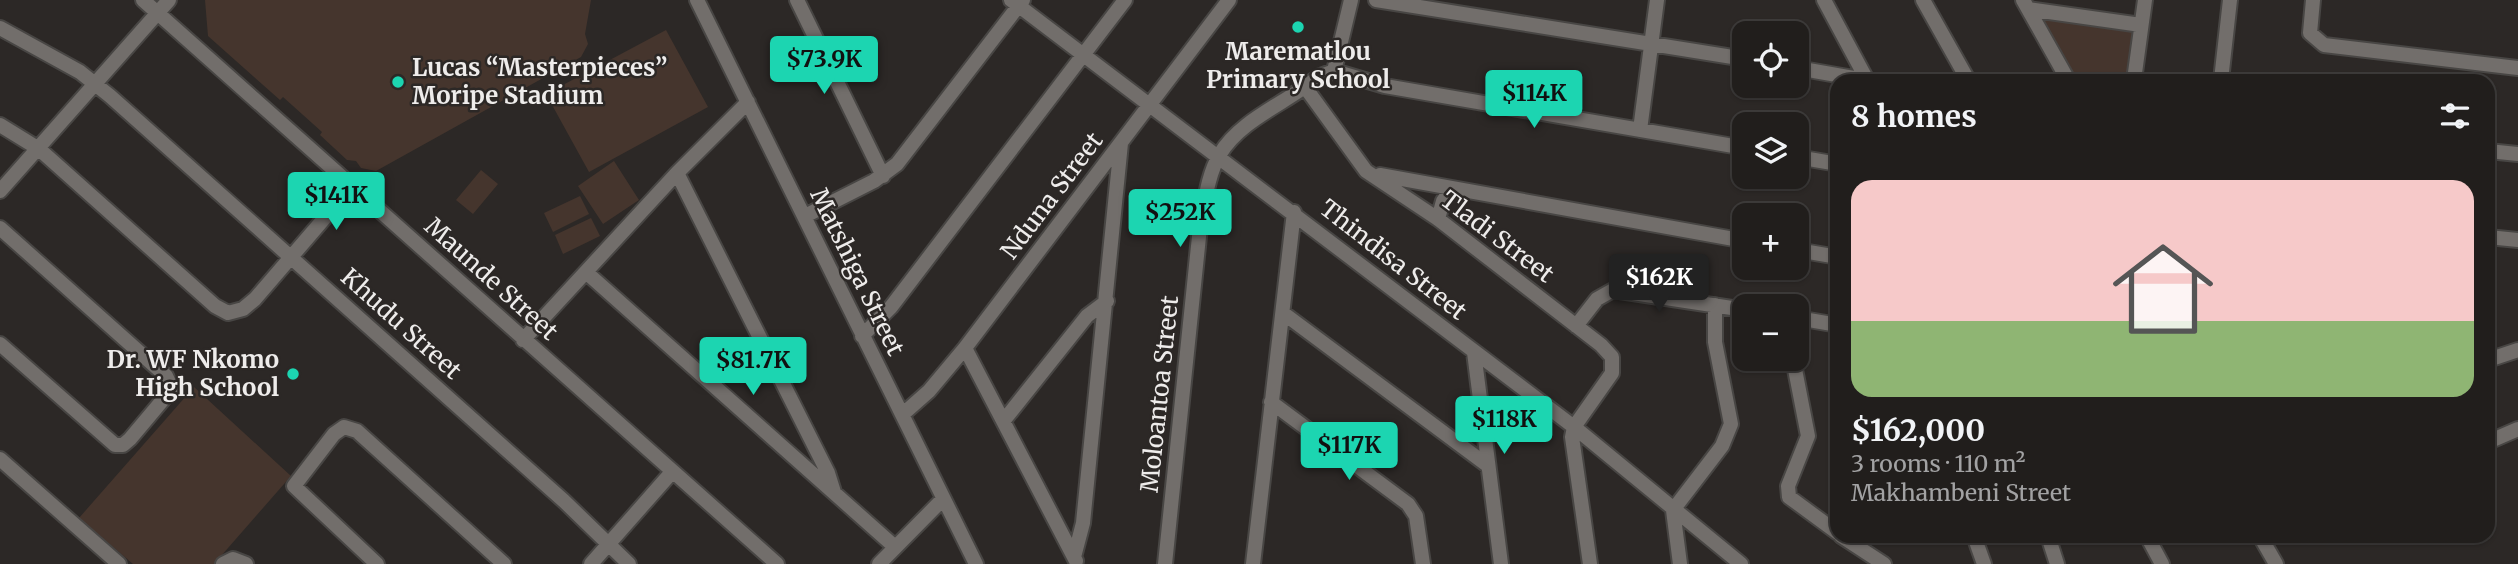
<!DOCTYPE html>
<meta charset="utf-8">
<style>
body{margin:0;font-family:Merriweather,serif;background:#2d2b29;color:#f1f3f6;height:100vh;display:flex;flex-direction:column;font-size:26px;white-space:nowrap}
*{box-sizing:border-box;margin:0}
p{font-size:23px;color:#a2a2a3}
.icon{flex:none;width:38px;height:38px;fill:none;stroke:currentColor;stroke-width:2;stroke-linecap:round;stroke-linejoin:round}
.map{position:relative;flex:1;overflow:hidden}
.panel{position:absolute;left:1830px;top:74px;width:665px;height:469px;display:flex;flex-direction:column;background:#211e1c;border-radius:21px;box-shadow:0 2px 5px #0004,0 0 0 2px #3e3c3b}
.panel>*{flex:none}
.controls{position:absolute;left:1732px;top:21px;display:grid;gap:14px}
.controls a{display:grid;place-items:center;width:77px;height:77px;border-radius:14px;background:#211e1c;box-shadow:0 2px 5px #0004,0 0 0 2px #3e3c3b;font-size:35px}
.price{position:absolute;translate:-50% -60px;padding:0 16px;border-radius:7px;background:#1cd5b1;color:#111;font-size:23px;line-height:46px;filter:drop-shadow(0 2px 4px #0008)}
.price::after{content:'';position:absolute;left:50%;top:42px;width:21px;height:16px;margin-left:-10px;background:inherit;clip-path:polygon(0 0,100% 0,50% 100%)}
.price.current{background:#222;color:#fff}
ul{padding:0;list-style:none}
li{display:grid;align-content:center;gap:14px;height:371px;padding:0 21px}
li+li{border-top:2px solid #3e3c3b}
li span{display:grid;place-items:center;height:217px;border-radius:21px;color:#555}
li>.icon{margin-inline-start:auto}
span .icon{width:126px;height:126px;fill:#fffc;stroke-width:1}
li b{font-size:30px}
h2{display:flex;justify-content:space-between;align-items:center;height:84px;padding:0 21px;font-size:30px}
.map>svg:first-child{display:block}
.green{fill:#45352d}
.lines{fill:none;stroke-linecap:round;stroke-linejoin:round}
.minor-casing{stroke:#484644;stroke-width:18}
.minor{stroke:#726e6b;stroke-width:14}
.poi-dot{fill:#1cd5b1;stroke:#2c2826;stroke-width:2.5}
.labels{text-anchor:middle;stroke-width:5;stroke-linejoin:round;paint-order:stroke}
.poi-label{font-size:24px;font-weight:bold;fill:#eeeceb;stroke:#2c2826}
.street-label{font-size:24px;fill:#eeeceb;stroke:#2c2826}
</style>
<div class="map">
<svg width="2518" height="564" viewBox="0 0 2518 564">
<rect width="100%" height="100%" fill="#2c2826"/>
<path class="green" d="M 205,0 L 591,0 L 585,34 L 588,44 L 581,57 L 376,171 L 361,168 L 356,161 L 347,160 L 320,135 L 322,132 L 283,97 L 280,100 L 208,36 Z
M 2046,17 L 2135,32 L 2129,80 L 2073,80 L 2041,23 Z
M 666,30 L 708,107 L 589,172 L 546,94 Z
M 614,161 L 639,200 L 603,224 L 578,186 Z
M 481,170 L 498,184 L 473,214 L 456,200 Z
M 580,196 L 589,214 L 553,232 L 544,213 Z
M 591,218 L 600,236 L 563,254 L 555,235 Z
M 194,387 L 291,476 L 214,564 L 133,564 L 79,518 Z"/>
<g class="lines">
<g class="minor-casing">
<path id="minor" d="M 143,0 L 777,564
M 697,0 L 976,564
M 797,0 L 883,176
M 1011,0 L 1574,427 L 1741,564
M 1376,0 L 1745,59
M 1824,0 L 1867,80
M 1923,0 L 1968,80
M 2023,0 L 2068,80
M 2313,0 L 2310,33 L 2324,45 L 2518,68
M 2028,9 L 2141,25
M 0,28 L 80,72 L 110,96 L 564,501 L 629,564
M 1797,68 L 1865,80
M 1334,71 L 1385,86 L 1745,148
M 2134,80 L 2145,0
M 2221,80 L 2230,0
M 1305,87 L 1366,171 L 1438,219 L 1601,345 L 1612,357 L 1612,373 L 1574,427 L 1572,437 L 1590,564
M 0,125 L 39,149 L 215,306 L 228,313 L 243,309 L 255,299 L 353,185
M 1640,130 L 1657,0
M 2488,151 L 2518,154
M 1797,157 L 1838,164
M 677,173 L 828,473 L 834,492
M 1380,175 L 1745,241
M 0,191 L 169,0
M 805,216 L 874,181 L 897,164 L 1023,0
M 1438,219 L 1443,201 L 1451,190
M 0,228 L 166,376 L 172,389 L 130,439 L 123,445 L 115,445 L 0,344
M 2488,237 L 2518,240
M 1797,250 L 1838,257
M 587,273 L 895,547
M 1283,313 L 1487,465
M 1797,318 L 1838,325
M 1576,326 L 1597,299 L 1613,290 L 1745,310
M 862,336 L 891,307 L 1125,0
M 523,340 L 677,173 L 748,102
M 965,348 L 1076,561
M 1474,352 L 1501,564
M 1793,359 L 1808,436 L 1788,486 L 1789,497 L 1838,533
M 2488,360 L 2518,350
M 1271,402 L 1408,504 L 1416,516 L 1423,564
M 903,414 L 929,391 L 965,348 L 1229,0
M 1005,419 L 1087,316 L 1107,301
M 2488,442 L 2518,429
M 0,459 L 119,564
M 1841,536 L 1884,564
M 1974,536 L 1984,564
M 2048,536 L 2057,564
M 2147,536 L 2162,564
M 2260,536 L 2276,564
M 1074,557 L 1083,523 L 1121,143
M 223,564 L 233,559 L 246,564
M 377,564 L 294,486 L 334,434 L 344,427 L 357,431 L 504,564
M 591,564 L 672,472
M 879,564 L 943,499
M 1165,564 L 1200,227 C 1205,203 1207,176 1220,154 C 1241,119 1287,103 1318,77 L 1334,71 L 1351,0
M 1253,564 L 1294,212
M 1680,564 L 1673,510 L 1722,446 L 1731,424 L 1715,342 L 1715,305"/>
</g>
<use href="#minor" class="minor"/>
</g>
<g class="poi-dot">
<circle cx="1298" cy="27" r="7"/>
<circle cx="398" cy="82" r="7"/>
<circle cx="293" cy="374" r="7"/>
</g>
<g class="labels">
<g class="poi-label">
<text x="1298" y="60">Marematlou<tspan x="1298" dy="28">Primary School</tspan></text>
<text x="412" y="76" text-anchor="start">Lucas “Masterpieces”<tspan x="412" dy="28">Moripe Stadium</tspan></text>
<text x="279" y="368" text-anchor="end">Dr. WF Nkomo<tspan x="279" dy="28">High School</tspan></text>
</g>
<g class="street-label">
<text transform="translate(1052 196) rotate(-53)" y="8">Nduna Street</text>
<text transform="translate(1497 237) rotate(37)" y="8">Tladi Street</text>
<text transform="translate(1393 260) rotate(38)" y="8">Thindisa Street</text>
<text transform="translate(857 272) rotate(64)" y="8">Matshiga Street</text>
<text transform="translate(491 279) rotate(42)" y="8">Maunde Street</text>
<text transform="translate(401 324) rotate(42)" y="8">Khudu Street</text>
<text transform="translate(1160 394) rotate(-84)" y="8">Moloantoa Street</text>
</g>
</g>
</svg>
<div class="controls">
<a><svg class="icon" aria-label="locate" viewBox="0 0 24 24"><circle cx="12" cy="12" r="6"/><path d="M12 2v4M12 18v4M2 12h4M18 12h4"/></svg></a>
<a><svg class="icon" aria-label="layers" viewBox="0 0 24 24"><path d="M12 4l9 5-9 5-9-5zM3 14l9 5 9-5"/></svg></a>
<a>+</a>
<a>−</a>
</div>
<b class="price" style="left:824px;top:96px">$73.9K</b>
<b class="price" style="left:1534px;top:130px">$114K</b>
<b class="price" style="left:336px;top:232px">$141K</b>
<b class="price" style="left:1180px;top:249px">$252K</b>
<b class="price current" style="left:1659px;top:314px">$162K</b>
<b class="price" style="left:753px;top:397px">$81.7K</b>
<b class="price" style="left:1504px;top:456px">$118K</b>
<b class="price" style="left:1349px;top:482px">$117K</b>
<section class="panel">
<h2>8 homes<svg class="icon" aria-label="filters" viewBox="0 0 24 24"><path d="M4 7h16M4 17h16"/><circle cx="9" cy="7" r="2"/><circle cx="15" cy="17" r="2"/></svg></h2>
<ul>
<li><span style="background:linear-gradient(#f6c9c9 65%,#8fb573 0)"><svg class="icon" aria-label="home" viewBox="0 0 24 24"><path d="M3 11l9-7 9 7M6 9v11h12V9"/></svg></span><div><b>$162,000</b><p>3 rooms · 110 m²</p><p>Makhambeni Street</p></div></li>
</ul>
</section>
</div>
